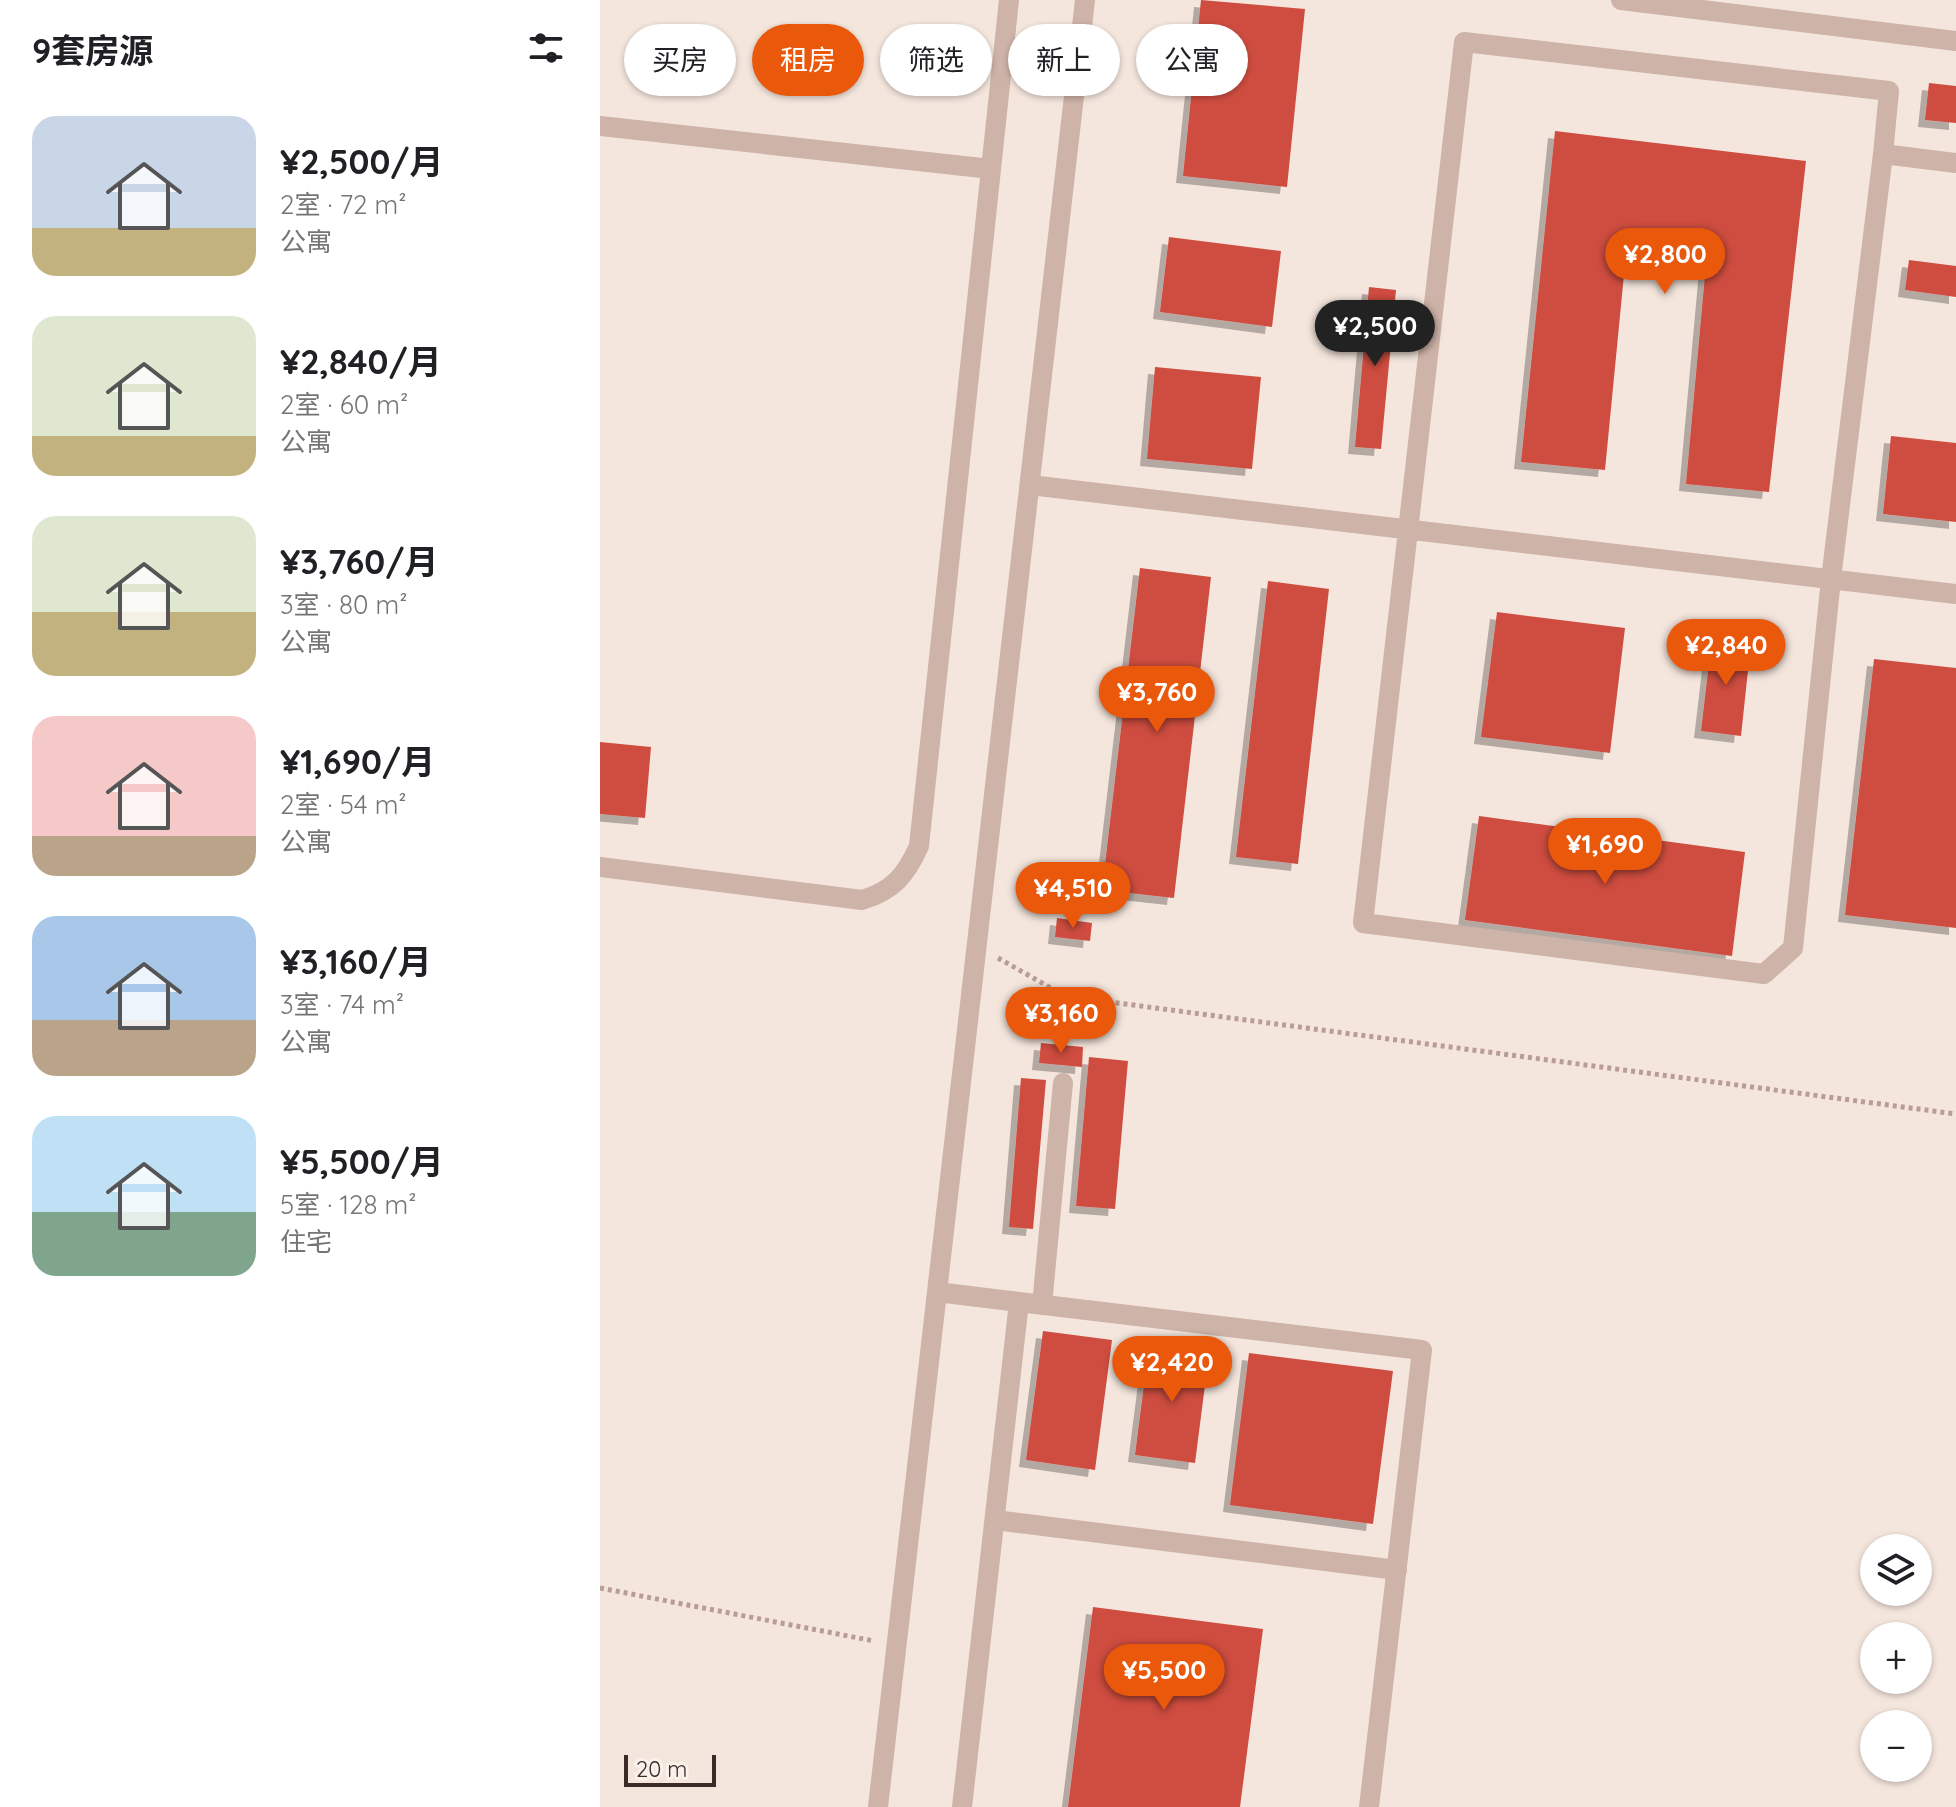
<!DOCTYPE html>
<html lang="zh">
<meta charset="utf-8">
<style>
body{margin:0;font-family:Quicksand,"Noto Sans SC",sans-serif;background:#f2f2f2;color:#202124;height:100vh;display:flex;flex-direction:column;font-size:30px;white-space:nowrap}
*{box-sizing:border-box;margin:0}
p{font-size:26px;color:#757577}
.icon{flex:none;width:44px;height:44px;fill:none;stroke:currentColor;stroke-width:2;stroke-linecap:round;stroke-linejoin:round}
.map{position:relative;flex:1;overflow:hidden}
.drawer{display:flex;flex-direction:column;background:#fff;width:600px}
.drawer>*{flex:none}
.banner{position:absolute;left:24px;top:24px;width:760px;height:72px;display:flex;gap:16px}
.controls{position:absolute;left:1260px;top:1534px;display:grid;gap:16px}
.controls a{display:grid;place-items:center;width:72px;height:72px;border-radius:50%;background:#fff;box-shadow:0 2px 6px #0004;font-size:40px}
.scale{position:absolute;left:24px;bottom:20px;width:92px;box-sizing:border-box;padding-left:8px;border:4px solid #3a2b29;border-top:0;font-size:22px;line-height:28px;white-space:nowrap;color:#3a2b29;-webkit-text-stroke:6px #fbf1eb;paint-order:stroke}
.price{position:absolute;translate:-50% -68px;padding:0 18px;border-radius:28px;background:#ea580c;color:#fff;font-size:26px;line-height:52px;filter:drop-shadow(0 2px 4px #0008)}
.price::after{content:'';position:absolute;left:50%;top:48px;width:24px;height:18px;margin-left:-12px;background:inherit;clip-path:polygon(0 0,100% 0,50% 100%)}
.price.current{background:#222;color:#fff}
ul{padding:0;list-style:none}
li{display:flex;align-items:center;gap:24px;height:200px;padding:0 32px}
li span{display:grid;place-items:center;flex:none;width:224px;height:160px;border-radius:24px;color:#555}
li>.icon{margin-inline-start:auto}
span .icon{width:96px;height:96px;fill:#fffc;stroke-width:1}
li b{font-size:34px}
h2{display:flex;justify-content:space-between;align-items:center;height:96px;padding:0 32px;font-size:34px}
.tag{padding:0 28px;border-radius:36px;background:#fff;box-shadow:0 2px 6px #0004;font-size:28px;line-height:72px}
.tag.current{background:#ea580c;color:#fff}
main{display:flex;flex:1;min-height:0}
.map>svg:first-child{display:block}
.building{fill:#cf4d41;filter:url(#shadow)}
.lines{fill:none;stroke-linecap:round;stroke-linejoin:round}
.path{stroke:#ba9d92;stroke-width:5;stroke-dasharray:4 4;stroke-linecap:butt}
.minor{stroke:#ceb3a8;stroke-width:20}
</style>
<main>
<section class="drawer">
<h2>9套房源<svg class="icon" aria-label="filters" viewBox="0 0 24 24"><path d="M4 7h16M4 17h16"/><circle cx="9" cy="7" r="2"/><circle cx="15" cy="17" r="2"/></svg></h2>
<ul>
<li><span style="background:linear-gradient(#c9d6e8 70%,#c2b280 0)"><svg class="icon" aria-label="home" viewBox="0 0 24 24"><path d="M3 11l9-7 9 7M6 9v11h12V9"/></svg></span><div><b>¥2,500/月</b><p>2室 · 72 m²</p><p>公寓</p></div></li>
<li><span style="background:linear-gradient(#dfe7d0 75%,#c2b280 0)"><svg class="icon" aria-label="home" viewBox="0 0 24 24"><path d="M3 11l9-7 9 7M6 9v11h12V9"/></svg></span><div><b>¥2,840/月</b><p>2室 · 60 m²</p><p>公寓</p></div></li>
<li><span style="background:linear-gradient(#dfe7d0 60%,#c2b280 0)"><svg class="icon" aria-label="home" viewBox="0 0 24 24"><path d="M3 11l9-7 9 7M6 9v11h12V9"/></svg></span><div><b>¥3,760/月</b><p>3室 · 80 m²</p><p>公寓</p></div></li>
<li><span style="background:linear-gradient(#f6c9c9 75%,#b9a48a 0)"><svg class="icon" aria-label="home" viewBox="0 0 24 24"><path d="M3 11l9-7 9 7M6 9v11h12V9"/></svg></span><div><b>¥1,690/月</b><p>2室 · 54 m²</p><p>公寓</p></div></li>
<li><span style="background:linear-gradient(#a9c7e8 65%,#b9a48a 0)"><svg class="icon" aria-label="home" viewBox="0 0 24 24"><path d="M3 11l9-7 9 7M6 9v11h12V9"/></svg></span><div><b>¥3,160/月</b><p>3室 · 74 m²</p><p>公寓</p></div></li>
<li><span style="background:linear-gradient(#bfe0f5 60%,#7fa58c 0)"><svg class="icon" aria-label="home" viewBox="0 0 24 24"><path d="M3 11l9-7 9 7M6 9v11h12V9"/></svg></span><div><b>¥5,500/月</b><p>5室 · 128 m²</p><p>住宅</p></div></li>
</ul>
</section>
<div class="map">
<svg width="1356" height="1807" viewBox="0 0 1356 1807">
<defs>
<filter id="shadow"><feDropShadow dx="-7" dy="7" stdDeviation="0" flood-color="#0004"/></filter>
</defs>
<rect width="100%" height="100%" fill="#f4e6dd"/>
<path class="building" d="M 601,0 L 705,9 L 687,187 L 583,176 Z
M 1329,83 L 1356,86 L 1356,123 L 1325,120 Z
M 955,131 L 1206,161 L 1169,492 L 1086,484 L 1106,264 L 1026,254 L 1005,470 L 921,462 Z
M 569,237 L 681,251 L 672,327 L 560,312 Z
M 1309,260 L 1356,266 L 1356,297 L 1305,290 Z
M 769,287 L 796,290 L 781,449 L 755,447 Z
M 555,367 L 661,377 L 652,469 L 547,459 Z
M 1291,436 L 1356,443 L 1356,522 L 1283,514 Z
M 540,568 L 611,577 L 574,898 L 502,890 Z
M 668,581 L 729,589 L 698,864 L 636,857 Z
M 897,612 L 1025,628 L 1010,753 L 881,737 Z
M 1112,638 L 1151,642 L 1141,736 L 1101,731 Z
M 1274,659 L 1356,668 L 1356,928 L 1245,915 Z
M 0,742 L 51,747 L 45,818 L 0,814 Z
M 879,816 L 1145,852 L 1132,956 L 865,920 Z
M 457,918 L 492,923 L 490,941 L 455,937 Z
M 441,1043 L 483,1047 L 482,1067 L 439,1063 Z
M 489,1057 L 528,1061 L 515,1209 L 476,1206 Z
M 421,1078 L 446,1080 L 433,1229 L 409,1227 Z
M 443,1331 L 512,1340 L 495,1470 L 426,1460 Z
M 549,1346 L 609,1354 L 595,1463 L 535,1455 Z
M 649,1353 L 793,1371 L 773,1524 L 630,1505 Z
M 493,1607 L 663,1629 L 640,1807 L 468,1807 Z"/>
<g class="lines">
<path class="path" d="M 398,958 L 465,996 L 1356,1114
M 0,1588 L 274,1641"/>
<path class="minor" d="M 1021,0 L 1356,41
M 0,126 L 391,169
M 1283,154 L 1289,91 L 864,42 L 763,923 L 1164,974 L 1193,948 L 1231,579 L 1283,154 L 1356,163
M 430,485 L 1356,594
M 0,867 L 262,900 C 293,891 306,875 319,846 L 409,0
M 337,1292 L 419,1302
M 442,1305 L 463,1083
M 395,1520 L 797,1570
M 278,1807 L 485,0
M 362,1807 L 419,1302 L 822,1350 L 769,1807"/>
</g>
</svg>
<div class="controls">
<a><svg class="icon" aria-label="layers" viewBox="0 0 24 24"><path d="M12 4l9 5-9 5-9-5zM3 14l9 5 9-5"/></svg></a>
<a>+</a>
<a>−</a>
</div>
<div class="scale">20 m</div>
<b class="price" style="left:1065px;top:296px">¥2,800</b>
<b class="price current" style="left:775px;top:368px">¥2,500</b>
<b class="price" style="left:1126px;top:687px">¥2,840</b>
<b class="price" style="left:557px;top:734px">¥3,760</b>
<b class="price" style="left:1005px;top:886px">¥1,690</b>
<b class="price" style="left:473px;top:930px">¥4,510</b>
<b class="price" style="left:461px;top:1055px">¥3,160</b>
<b class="price" style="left:572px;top:1404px">¥2,420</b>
<b class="price" style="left:564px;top:1712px">¥5,500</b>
<div class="banner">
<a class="tag">买房</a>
<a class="tag current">租房</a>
<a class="tag">筛选</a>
<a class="tag">新上</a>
<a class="tag">公寓</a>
</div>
</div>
</main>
